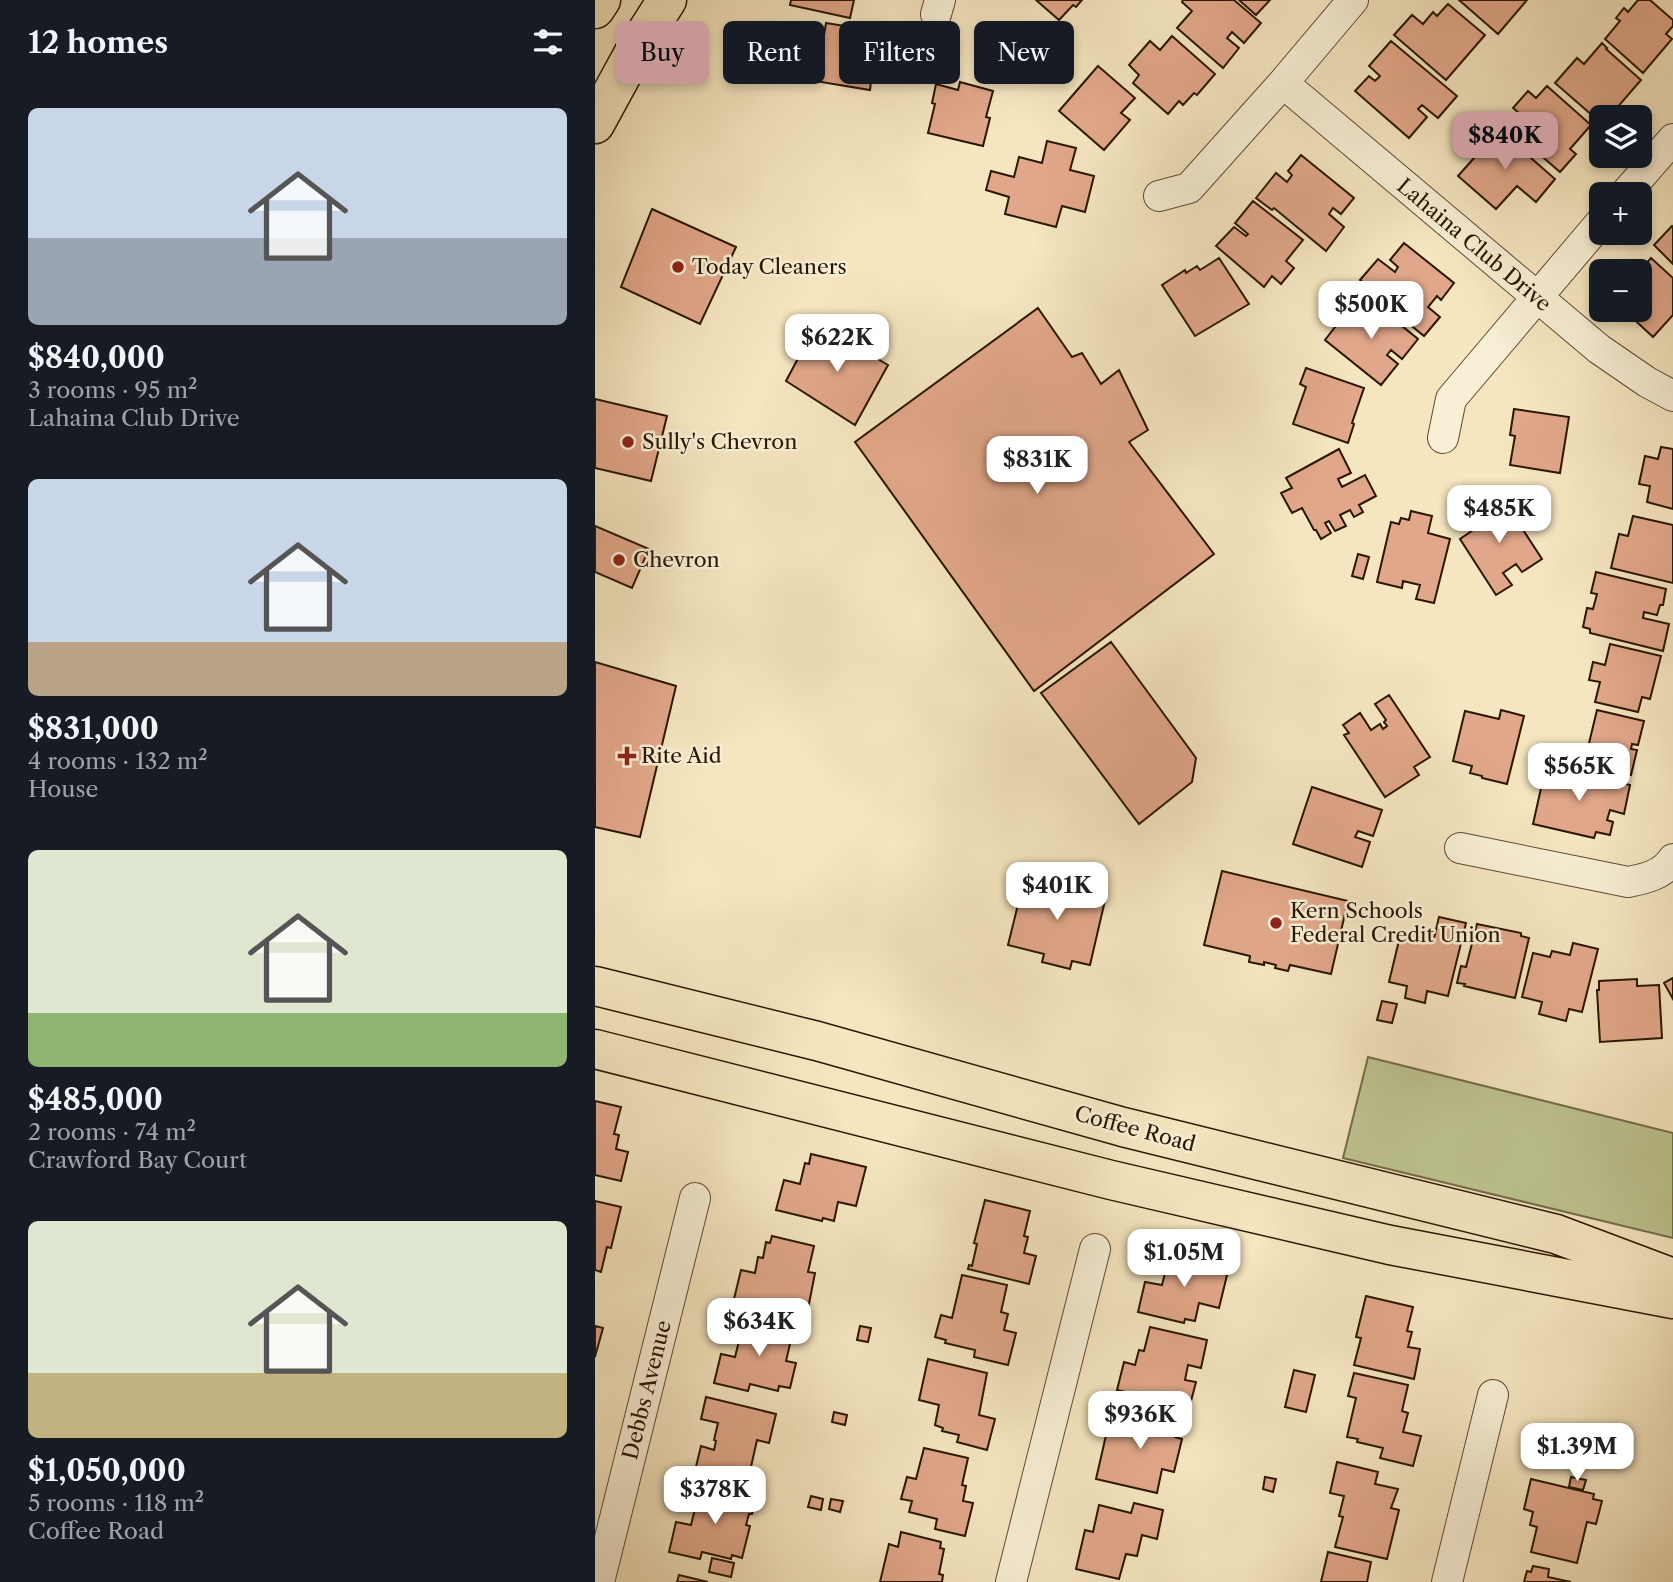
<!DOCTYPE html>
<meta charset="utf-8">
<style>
body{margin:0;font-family:"Libre Caslon Text",serif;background:#20242c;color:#f1f3f6;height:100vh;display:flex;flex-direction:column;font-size:26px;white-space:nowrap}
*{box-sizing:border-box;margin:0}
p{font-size:23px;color:#9ea1a6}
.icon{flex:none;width:38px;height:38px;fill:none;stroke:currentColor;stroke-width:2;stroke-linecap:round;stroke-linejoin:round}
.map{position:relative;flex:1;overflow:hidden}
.drawer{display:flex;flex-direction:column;background:#171b24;width:595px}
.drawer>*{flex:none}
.hud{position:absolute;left:21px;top:21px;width:665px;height:63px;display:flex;gap:14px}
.controls{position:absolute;left:994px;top:105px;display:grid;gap:14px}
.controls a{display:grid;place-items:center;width:63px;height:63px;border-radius:10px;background:#171b24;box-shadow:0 4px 10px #0003;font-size:35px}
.price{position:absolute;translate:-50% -60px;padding:0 16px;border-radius:14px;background:#fff;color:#222;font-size:23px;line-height:46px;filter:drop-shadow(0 2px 4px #0008)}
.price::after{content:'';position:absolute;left:50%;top:42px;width:21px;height:16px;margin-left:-10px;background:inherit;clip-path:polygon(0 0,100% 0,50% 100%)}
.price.on{background:#c59692;color:#111}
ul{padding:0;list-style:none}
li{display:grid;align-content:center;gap:14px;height:371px;padding:0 28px}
li span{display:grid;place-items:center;height:217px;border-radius:10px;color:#555}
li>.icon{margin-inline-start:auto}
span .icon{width:126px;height:126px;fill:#fffc;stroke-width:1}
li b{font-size:30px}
h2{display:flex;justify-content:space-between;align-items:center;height:84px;padding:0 28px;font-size:30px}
.pill{padding:0 24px;border-radius:10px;background:#171b24;box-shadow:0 4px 10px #0003;font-size:24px;line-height:63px}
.pill.on{background:#c59692;color:#111}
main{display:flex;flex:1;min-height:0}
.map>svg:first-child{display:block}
.green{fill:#bdc491;stroke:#746d49;stroke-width:2}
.building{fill:#e1a78a;stroke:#2a1601;stroke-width:2}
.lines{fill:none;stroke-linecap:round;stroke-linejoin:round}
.minor-casing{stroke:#5d4a31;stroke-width:32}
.major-casing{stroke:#2a1601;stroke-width:41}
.minor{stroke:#f8efd6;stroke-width:30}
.major{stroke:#f5e6c0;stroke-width:38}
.poi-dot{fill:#8f2418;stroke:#f8efd6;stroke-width:2.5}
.labels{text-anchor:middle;stroke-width:5;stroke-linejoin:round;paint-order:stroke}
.street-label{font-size:21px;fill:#2a1601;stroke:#f8efd6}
.poi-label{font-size:21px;fill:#2a1601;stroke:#f8efd6;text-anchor:start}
</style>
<main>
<section class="drawer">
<h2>12 homes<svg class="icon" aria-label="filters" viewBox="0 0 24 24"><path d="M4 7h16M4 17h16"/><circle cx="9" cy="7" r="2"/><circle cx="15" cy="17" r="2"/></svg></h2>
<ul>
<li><span style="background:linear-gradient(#c9d6e8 60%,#9aa5b1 0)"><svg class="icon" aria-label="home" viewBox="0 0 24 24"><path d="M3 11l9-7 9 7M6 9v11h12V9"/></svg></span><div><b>$840,000</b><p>3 rooms · 95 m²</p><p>Lahaina Club Drive</p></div></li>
<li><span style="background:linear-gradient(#c9d6e8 75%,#b9a48a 0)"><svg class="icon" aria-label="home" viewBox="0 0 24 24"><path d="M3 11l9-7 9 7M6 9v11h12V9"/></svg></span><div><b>$831,000</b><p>4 rooms · 132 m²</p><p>House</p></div></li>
<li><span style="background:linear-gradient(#dfe7d0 75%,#8fb573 0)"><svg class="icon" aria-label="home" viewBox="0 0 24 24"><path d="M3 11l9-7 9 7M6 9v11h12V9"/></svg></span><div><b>$485,000</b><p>2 rooms · 74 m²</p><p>Crawford Bay Court</p></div></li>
<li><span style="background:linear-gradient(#dfe7d0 70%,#c2b280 0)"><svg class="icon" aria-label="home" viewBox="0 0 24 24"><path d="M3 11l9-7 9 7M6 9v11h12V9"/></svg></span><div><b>$1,050,000</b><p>5 rooms · 118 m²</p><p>Coffee Road</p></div></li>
</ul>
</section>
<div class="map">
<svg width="1078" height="1582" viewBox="0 0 1078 1582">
<rect width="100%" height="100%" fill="#f5e6c0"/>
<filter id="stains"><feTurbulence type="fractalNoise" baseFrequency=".00286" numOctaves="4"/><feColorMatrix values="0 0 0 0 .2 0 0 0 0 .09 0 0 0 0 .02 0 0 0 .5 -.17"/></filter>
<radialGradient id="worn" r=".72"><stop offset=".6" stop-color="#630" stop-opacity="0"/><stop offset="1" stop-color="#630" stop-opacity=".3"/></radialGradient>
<path class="green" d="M 773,1057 L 1078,1133 L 1078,1238 L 748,1158 Z"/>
<path class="building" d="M 196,0 L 259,0 L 255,18 L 195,5 Z
M 441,0 L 487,0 L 481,7 L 478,5 L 464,20 Z
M 588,0 L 639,0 L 666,23 L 649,43 L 637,32 L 632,38 L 644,48 L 628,68 L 582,28 L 597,11 L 587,2 Z
M 644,0 L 675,0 L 661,15 Z
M 864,0 L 932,0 L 903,34 Z
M 1043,0 L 1055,0 L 1078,20 L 1078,26 L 1071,34 L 1077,39 L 1048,73 L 1010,39 L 1025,21 L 1021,18 L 1029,8 L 1033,12 Z
M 853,4 L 890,35 L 851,80 L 799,35 L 817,15 L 828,24 L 838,12 L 842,16 Z
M 231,23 L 275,30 L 272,47 L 279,48 L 276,67 L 278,67 L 275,90 L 220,81 L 223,61 L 211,59 L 216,33 L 229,35 Z
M 577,36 L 620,74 L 602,95 L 599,93 L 588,105 L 584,101 L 573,114 L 538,83 L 544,75 L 534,65 L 555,41 L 565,50 Z
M 796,41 L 862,96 L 843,118 L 827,105 L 823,109 L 832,117 L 814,138 L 760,91 L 774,76 L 780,81 L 785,76 L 774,66 Z
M 1007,43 L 1012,48 L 1011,49 L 1046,80 L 1014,117 L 1006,117 L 1006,123 L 960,83 L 982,58 L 989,64 Z
M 503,66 L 540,98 L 526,113 L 535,120 L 509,150 L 464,111 Z
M 365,82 L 398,91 L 391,117 L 395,118 L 388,146 L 333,133 L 340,104 L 337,103 L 341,84 L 363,90 Z
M 952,86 L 996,125 L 975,149 L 981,154 L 965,172 L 912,126 L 924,113 L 918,108 L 933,91 L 941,98 Z
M 904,130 L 960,179 L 941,202 L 922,186 L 901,209 L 863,176 Z
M 452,141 L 481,148 L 475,170 L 499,176 L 490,212 L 467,206 L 461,227 L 410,214 L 414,197 L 391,190 L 396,171 L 419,177 L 424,157 L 447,163 Z
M 706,155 L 759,198 L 746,214 L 738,208 L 734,214 L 749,227 L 731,251 L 679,208 L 677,210 L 661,198 L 681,173 L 692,182 L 697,175 L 693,171 Z
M 658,201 L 708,240 L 691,261 L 699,268 L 686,284 L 677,276 L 669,287 L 621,246 L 639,227 L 651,236 L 653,234 L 640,223 Z
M 57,209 L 141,247 L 105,324 L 26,287 Z
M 1077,226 L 1078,227 L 1078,264 L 1059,245 Z
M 809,243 L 859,283 L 846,300 L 842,296 L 833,307 L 845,317 L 829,336 L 776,293 L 778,291 L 765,280 L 783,259 L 800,272 L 803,267 L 795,260 Z
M 624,258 L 654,304 L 600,336 L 567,285 L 590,270 L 591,273 L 602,266 L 605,270 Z
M 1056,258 L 1078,278 L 1078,315 L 1058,337 L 1029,310 L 1045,310 L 1045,274 L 1052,267 L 1050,265 Z
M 776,301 L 823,339 L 807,359 L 796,350 L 792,355 L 803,364 L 786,385 L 730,340 L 740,327 L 737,324 L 748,311 L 760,320 Z
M 443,308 L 477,357 L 487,353 L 506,384 L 524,370 L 553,430 L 534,442 L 619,554 L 439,691 L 260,442 Z
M 222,323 L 293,365 L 260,425 L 191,381 Z
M 711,368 L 769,388 L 757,423 L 759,424 L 753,443 L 698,424 L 711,387 L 705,384 Z
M 0,399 L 72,416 L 56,481 L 0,468 Z
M 919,409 L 974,417 L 965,473 L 915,465 L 920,436 L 915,435 Z
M 1066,447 L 1078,449 L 1078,509 L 1052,502 L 1055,486 L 1044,484 L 1050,456 L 1063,459 Z
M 744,449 L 756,473 L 743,479 L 747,487 L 770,475 L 781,496 L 764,505 L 768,512 L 759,517 L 755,510 L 745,515 L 751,526 L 740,531 L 734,521 L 730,523 L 736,533 L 726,539 L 721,530 L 719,530 L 707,508 L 697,513 L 686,493 L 697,488 L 691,478 Z
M 908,499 L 947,559 L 927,572 L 921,564 L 908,573 L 917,585 L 901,595 L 865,539 L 881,528 L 872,513 L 886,504 L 890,511 Z
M 816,511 L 837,516 L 833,533 L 855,539 L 839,603 L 821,599 L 825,585 L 808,581 L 807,588 L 782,582 L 796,522 L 804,524 L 806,518 L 814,520 Z
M 1038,516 L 1078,525 L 1078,583 L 1016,568 L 1024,534 L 1033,536 Z
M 0,526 L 54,549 L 37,588 L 0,572 Z
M 763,554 L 774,557 L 768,579 L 757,576 Z
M 1001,572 L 1071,589 L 1068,605 L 1065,605 L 1062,615 L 1049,612 L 1048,618 L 1074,624 L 1068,651 L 995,633 L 995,629 L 988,627 L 992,608 L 998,609 L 1002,594 L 996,593 Z
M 516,642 L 601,758 L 597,782 L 544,824 L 446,693 Z
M 1015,644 L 1066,656 L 1055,699 L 1047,697 L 1043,712 L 1000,702 L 1005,682 L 994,680 L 998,662 L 1010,665 Z
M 0,662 L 81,686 L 45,837 L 0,827 Z
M 794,695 L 835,757 L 819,767 L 824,775 L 790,797 L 749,735 L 754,733 L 748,725 L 765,713 L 776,730 L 785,724 L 788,729 L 792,726 L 789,722 L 791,720 L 780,704 Z
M 906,710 L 929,716 L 912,784 L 887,778 L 887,776 L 875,773 L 877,766 L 858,761 L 870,711 L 904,719 Z
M 1002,710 L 1049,721 L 1043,745 L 1037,744 L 1036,749 L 1042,750 L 1036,775 L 989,764 Z
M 951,766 L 1035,785 L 1029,814 L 1015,810 L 1012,820 L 1018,822 L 1015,835 L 1001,832 L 999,838 L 938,824 Z
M 717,787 L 787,810 L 778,836 L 763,831 L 760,837 L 775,842 L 767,867 L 698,844 Z
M 627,871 L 753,901 L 736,974 L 695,965 L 693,971 L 680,968 L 681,965 L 669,962 L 669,965 L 654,962 L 655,956 L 609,945 Z
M 430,876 L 511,896 L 495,965 L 477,961 L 475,969 L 447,962 L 449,954 L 413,945 Z
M 844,917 L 871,923 L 853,996 L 832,991 L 830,1003 L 810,998 L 812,986 L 794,982 L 806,932 L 839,938 Z
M 882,924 L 926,933 L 926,936 L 934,938 L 920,998 L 869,986 L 870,984 L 862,983 L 866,966 L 871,967 Z
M 978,943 L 1003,949 L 987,1012 L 974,1009 L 971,1021 L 944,1014 L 947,1002 L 927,997 L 938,953 L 955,957 L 957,951 L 975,955 Z
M 1078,978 L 1078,999 L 1069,983 Z
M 1042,979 L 1042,986 L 1064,985 L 1067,1038 L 1005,1042 L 1002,990 L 1004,990 L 1004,981 Z
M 787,1001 L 802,1004 L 797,1023 L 782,1020 Z
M 0,1101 L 26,1107 L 19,1134 L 24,1135 L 21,1149 L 33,1152 L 26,1181 L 0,1175 Z
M 216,1154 L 271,1167 L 261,1206 L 243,1202 L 239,1221 L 228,1218 L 227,1221 L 181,1210 L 189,1180 L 205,1184 L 210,1163 L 214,1164 Z
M 390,1200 L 435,1211 L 429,1236 L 433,1237 L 429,1253 L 441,1256 L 434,1284 L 373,1269 L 374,1265 L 377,1266 L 382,1244 L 379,1243 Z
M 0,1201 L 26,1207 L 16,1248 L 12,1247 L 6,1272 L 0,1270 Z
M 177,1236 L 219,1246 L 213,1272 L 220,1273 L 212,1314 L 202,1312 L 202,1314 L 139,1299 L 146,1270 L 160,1273 L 163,1257 L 168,1258 L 171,1242 L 175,1243 Z
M 575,1253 L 634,1267 L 624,1308 L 604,1303 L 600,1321 L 590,1319 L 589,1323 L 543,1312 L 550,1282 L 567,1285 Z
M 367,1275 L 412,1285 L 406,1312 L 413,1314 L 409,1330 L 421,1333 L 413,1365 L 379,1357 L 380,1350 L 350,1343 L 351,1340 L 340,1337 L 346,1315 L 357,1318 Z
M 771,1296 L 818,1307 L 812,1331 L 817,1332 L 813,1347 L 825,1349 L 819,1379 L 759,1365 L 766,1338 L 761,1337 Z
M 155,1316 L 199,1327 L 191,1361 L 201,1363 L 195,1388 L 184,1386 L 183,1391 L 155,1384 L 153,1391 L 119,1383 L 126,1354 L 140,1357 L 144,1341 L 149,1342 Z
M 0,1326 L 8,1328 L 0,1357 Z
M 265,1326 L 276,1328 L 273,1342 L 262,1340 Z
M 555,1327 L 612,1340 L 606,1368 L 593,1365 L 590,1380 L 601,1382 L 595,1405 L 585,1402 L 584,1405 L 522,1390 L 529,1362 L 540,1365 L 544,1350 L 549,1351 Z
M 333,1359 L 392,1373 L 384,1415 L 400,1419 L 392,1450 L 362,1442 L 364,1435 L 347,1431 L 348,1428 L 340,1425 L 344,1405 L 324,1400 Z
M 699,1370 L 720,1375 L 711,1412 L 690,1407 Z
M 759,1373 L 813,1385 L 807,1411 L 813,1413 L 808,1432 L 826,1436 L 818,1466 L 785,1458 L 788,1448 L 762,1442 L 763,1439 L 752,1437 L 761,1398 L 753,1396 Z
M 111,1397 L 181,1414 L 174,1443 L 162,1440 L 153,1480 L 148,1479 L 146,1489 L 126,1484 L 126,1481 L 99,1475 L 106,1446 L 119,1450 L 121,1441 L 119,1440 L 123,1423 L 106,1419 Z
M 534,1408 L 584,1420 L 580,1437 L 587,1439 L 579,1472 L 567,1469 L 562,1493 L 501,1479 L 512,1431 L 528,1434 Z
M 239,1412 L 252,1415 L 250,1425 L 237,1422 Z
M 329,1448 L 373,1458 L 367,1485 L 371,1486 L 368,1501 L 378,1503 L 370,1536 L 340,1529 L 342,1519 L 314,1512 L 317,1501 L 306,1499 L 312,1477 L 321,1479 Z
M 742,1462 L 783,1472 L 780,1484 L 803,1489 L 796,1508 L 804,1510 L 792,1559 L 740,1547 L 748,1517 L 744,1516 L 749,1496 L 735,1493 Z
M 670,1477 L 681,1479 L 678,1492 L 668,1489 Z
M 976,1477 L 991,1480 L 988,1490 L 974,1487 Z
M 936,1479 L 999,1494 L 998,1499 L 1007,1501 L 1001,1524 L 992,1522 L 982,1563 L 936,1552 L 942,1527 L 935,1525 L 938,1512 L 929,1509 Z
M 106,1485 L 161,1498 L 157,1514 L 154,1514 L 151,1525 L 155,1526 L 147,1558 L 137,1555 L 136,1559 L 107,1552 L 105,1559 L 74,1552 L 81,1522 L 96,1525 Z
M 216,1496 L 228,1499 L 226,1510 L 213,1507 Z
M 236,1499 L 248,1501 L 245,1512 L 234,1509 Z
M 539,1503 L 568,1510 L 562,1539 L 547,1535 L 542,1556 L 531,1554 L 524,1579 L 481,1569 L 490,1530 L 498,1532 L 504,1505 L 536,1513 Z
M 306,1532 L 346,1542 L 345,1548 L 349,1549 L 344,1574 L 348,1575 L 347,1582 L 285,1582 L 294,1544 L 303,1547 Z
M 733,1552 L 776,1562 L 772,1582 L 726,1582 Z
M 117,1558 L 139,1563 L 136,1577 L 114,1572 Z
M 938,1566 L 954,1569 L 953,1577 L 976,1582 L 929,1582 L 932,1571 L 936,1572 Z
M 84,1575 L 113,1582 L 82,1582 Z"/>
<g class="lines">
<g class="minor-casing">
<path id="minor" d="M 341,14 L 345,0
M 688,83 L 1004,349 L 1052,382 L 1078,396
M 1030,194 L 1078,139
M 564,196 L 594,188 L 688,83 L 758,0
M 848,438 L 856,399 L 1006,222
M 865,848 L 1033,882 C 1049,879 1068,875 1078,859
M 4,1582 L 100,1198
M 416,1582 L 500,1249
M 852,1582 L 898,1395"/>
</g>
<g class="major-casing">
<path id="major" d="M 0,9 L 6,0
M 0,124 L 42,47 L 72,0
M 0,986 L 222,1041 L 528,1127 L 961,1234 L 1078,1278
M 0,1049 L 516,1180 L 795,1245 L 1078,1299"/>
</g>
<use href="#minor" class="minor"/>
<use href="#major" class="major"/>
</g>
<g class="poi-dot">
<circle cx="83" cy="267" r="7"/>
<circle cx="33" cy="442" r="7"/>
<circle cx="24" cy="560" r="7"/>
<path d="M28.5 745.5h7v7h7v7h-7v7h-7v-7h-7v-7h7z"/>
<circle cx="681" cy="923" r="7"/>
</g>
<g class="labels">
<g class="street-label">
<text transform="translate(879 245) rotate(40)" y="7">Lahaina Club Drive</text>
<text transform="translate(540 1129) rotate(15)" y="7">Coffee Road</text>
<text transform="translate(52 1390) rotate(-76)" y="7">Debbs Avenue</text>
</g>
<g class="poi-label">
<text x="97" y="274">Today Cleaners</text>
<text x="47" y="449">Sully's Chevron</text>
<text x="38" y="567">Chevron</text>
<text x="46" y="763">Rite Aid</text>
<text x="695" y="918">Kern Schools<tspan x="695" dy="24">Federal Credit Union</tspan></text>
</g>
</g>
<rect width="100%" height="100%" filter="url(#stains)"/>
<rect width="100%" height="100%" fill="url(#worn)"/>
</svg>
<div class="controls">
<a><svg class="icon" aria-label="layers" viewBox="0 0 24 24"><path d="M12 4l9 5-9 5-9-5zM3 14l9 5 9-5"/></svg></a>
<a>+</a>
<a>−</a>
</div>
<b class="price on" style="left:910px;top:172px">$840K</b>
<b class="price" style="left:776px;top:341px">$500K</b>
<b class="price" style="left:242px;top:374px">$622K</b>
<b class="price" style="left:442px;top:496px">$831K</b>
<b class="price" style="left:904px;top:545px">$485K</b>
<b class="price" style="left:984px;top:803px">$565K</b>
<b class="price" style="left:462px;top:922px">$401K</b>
<b class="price" style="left:589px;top:1289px">$1.05M</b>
<b class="price" style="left:164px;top:1358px">$634K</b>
<b class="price" style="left:545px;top:1451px">$936K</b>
<b class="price" style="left:982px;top:1483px">$1.39M</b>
<b class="price" style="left:120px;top:1526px">$378K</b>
<div class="hud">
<a class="pill on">Buy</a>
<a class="pill">Rent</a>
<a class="pill">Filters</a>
<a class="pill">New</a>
</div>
</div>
</main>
